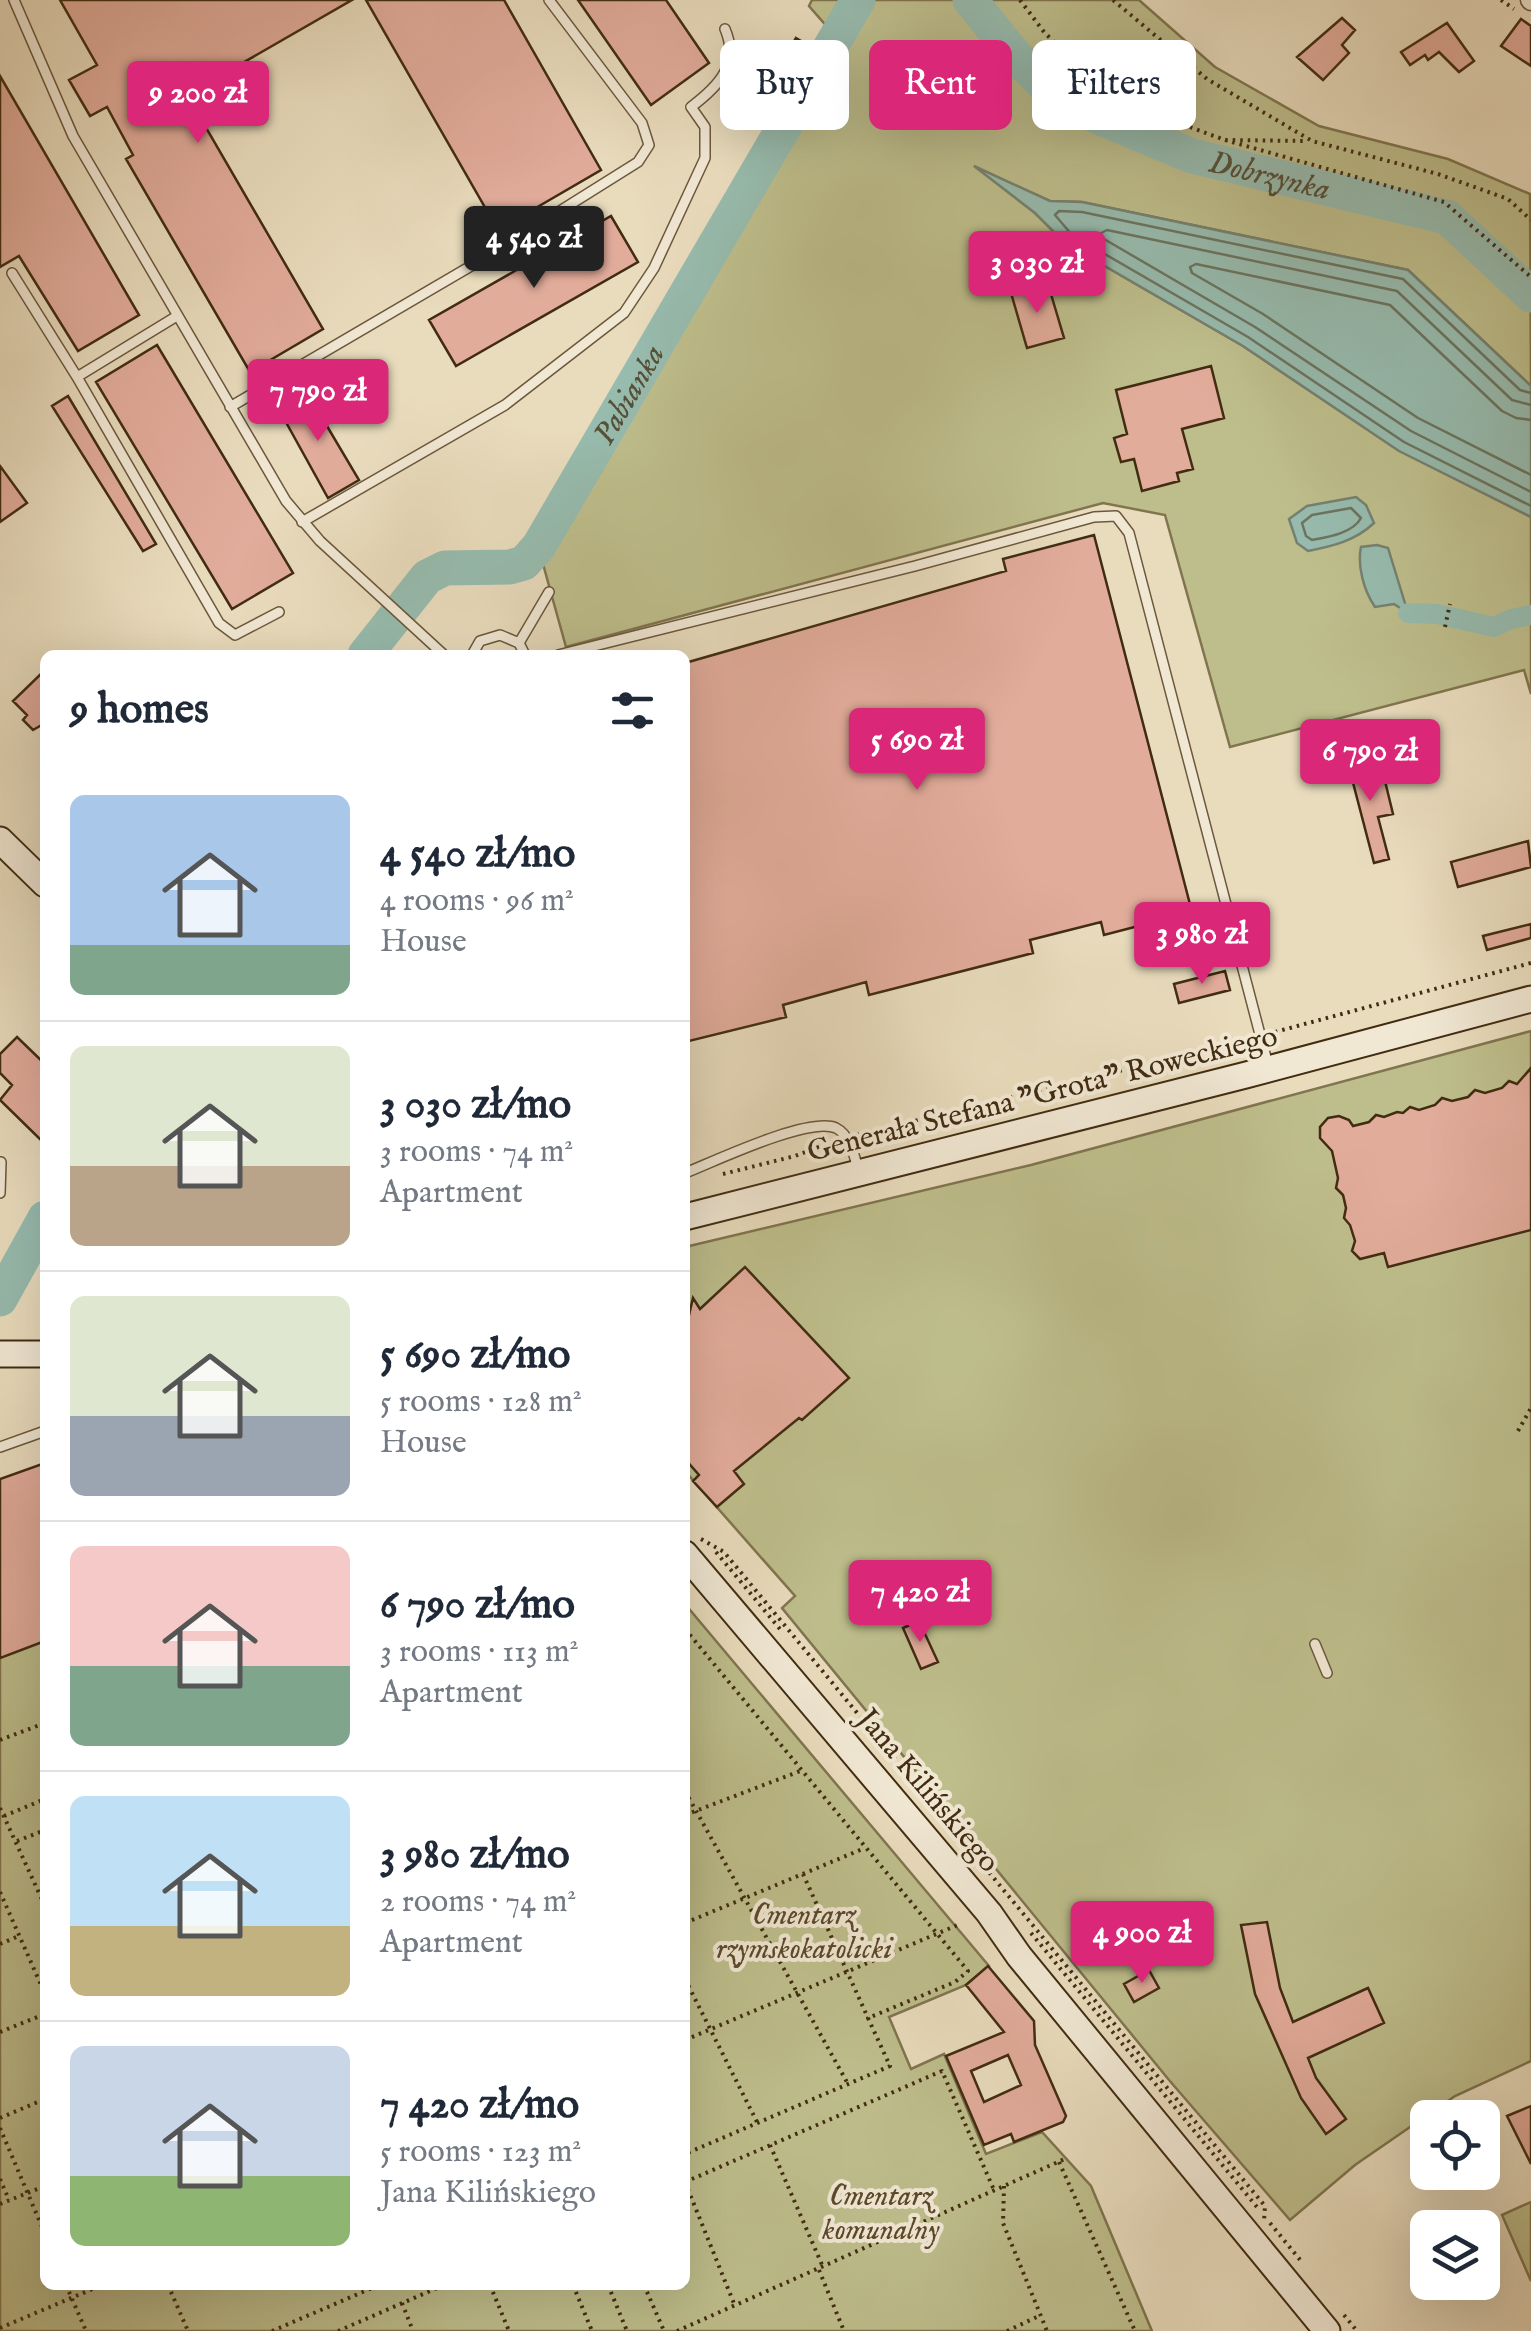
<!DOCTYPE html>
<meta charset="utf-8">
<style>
body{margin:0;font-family:"IM FELL English",serif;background:#f2f2f3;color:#1f2937;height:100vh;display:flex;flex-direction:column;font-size:38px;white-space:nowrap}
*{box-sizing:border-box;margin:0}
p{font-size:32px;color:#747a83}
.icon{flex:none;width:55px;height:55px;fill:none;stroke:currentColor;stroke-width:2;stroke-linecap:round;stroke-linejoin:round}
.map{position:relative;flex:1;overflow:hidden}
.panel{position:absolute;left:40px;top:650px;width:650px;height:1640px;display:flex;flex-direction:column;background:#fff;border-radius:15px;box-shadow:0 10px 40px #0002}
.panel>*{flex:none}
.hud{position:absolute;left:720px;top:40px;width:660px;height:90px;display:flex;gap:20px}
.fabs{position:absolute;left:1410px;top:2100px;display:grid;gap:20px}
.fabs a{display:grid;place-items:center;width:90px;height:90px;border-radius:15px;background:#fff;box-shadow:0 10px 40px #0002;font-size:50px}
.price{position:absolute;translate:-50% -85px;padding:0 22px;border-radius:10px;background:#db2777;color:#fff;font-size:32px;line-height:65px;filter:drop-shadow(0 2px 5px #0008)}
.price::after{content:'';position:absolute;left:50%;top:60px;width:30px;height:22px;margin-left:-15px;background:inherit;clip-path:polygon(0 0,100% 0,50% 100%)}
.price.on{background:#222;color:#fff}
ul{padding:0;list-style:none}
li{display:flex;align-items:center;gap:30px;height:250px;padding:0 30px}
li+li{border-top:2px solid #e0e1e3}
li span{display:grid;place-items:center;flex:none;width:280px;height:200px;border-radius:15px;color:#555}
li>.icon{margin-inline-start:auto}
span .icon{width:120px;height:120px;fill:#fffc;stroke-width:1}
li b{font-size:42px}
h2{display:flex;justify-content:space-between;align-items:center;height:120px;padding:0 30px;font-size:42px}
.pill{padding:0 35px;border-radius:15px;background:#fff;box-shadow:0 10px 40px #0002;font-size:35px;line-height:90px}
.pill.on{background:#db2777;color:#fff}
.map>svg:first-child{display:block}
.green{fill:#bebe8c;stroke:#80754f;stroke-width:2.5}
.water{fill:#97bcaf;stroke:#758270;stroke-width:2.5}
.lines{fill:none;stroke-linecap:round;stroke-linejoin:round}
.shore{stroke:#6c7460;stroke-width:2.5}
.canal{stroke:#97bcaf;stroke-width:20}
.river{stroke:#97bcaf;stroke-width:35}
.building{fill:#e2ac9b;stroke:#412c12;stroke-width:2.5;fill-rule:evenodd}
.lane-casing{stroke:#6b583d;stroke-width:12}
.street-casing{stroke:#6b583d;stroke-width:21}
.secondary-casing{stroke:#412c12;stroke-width:29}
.path{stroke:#412c12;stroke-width:4;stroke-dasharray:2.5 5;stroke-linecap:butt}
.lane{stroke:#f1e8d4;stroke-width:9}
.street{stroke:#f1e8d4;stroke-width:18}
.secondary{stroke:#f1e8d4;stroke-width:25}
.labels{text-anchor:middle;stroke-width:8;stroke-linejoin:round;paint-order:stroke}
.street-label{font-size:30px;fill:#412c12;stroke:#f1e8d4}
.park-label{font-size:30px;font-style:italic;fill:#5a492a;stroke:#f1e8d4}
.water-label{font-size:32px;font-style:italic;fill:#565039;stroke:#f1e8d4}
</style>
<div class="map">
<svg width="1531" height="2331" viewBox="0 0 1531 2331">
<rect width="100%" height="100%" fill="#e9dcbd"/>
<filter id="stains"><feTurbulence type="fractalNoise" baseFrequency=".002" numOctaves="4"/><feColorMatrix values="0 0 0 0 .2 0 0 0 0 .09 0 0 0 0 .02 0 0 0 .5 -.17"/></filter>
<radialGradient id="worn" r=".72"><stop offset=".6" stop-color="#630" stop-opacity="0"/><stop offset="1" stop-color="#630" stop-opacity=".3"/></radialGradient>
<path class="green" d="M 812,0 L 968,0 L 997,34 L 972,0 L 1139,0 L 1215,67 L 1319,126 L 1448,159 L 1530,194 L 1531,386 L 1408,270 L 1082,202 L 1050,201 L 979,169 L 1035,213 L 1065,243 L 1243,346 L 1392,446 L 1531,517 L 1531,694 L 1524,670 L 1230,747 L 1165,515 L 1103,503 L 566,647 L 538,546 L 836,37 L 809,6 Z
M 1531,1031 L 1531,2061 L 1455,2096 L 1355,2165 L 1290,2220 L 1169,2080 L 782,1608 L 795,1596 L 685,1471 L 685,1247 L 1031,1165 Z
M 685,1604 L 989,1966 L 966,1985 L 889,2017 L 911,2069 L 944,2054 L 986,2154 L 1042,2132 L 1091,2186 L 1152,2331 L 0,2331 L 0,1658 L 45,1641 L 45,2285 L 685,2285 Z
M 1531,2202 L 1531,2281 L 1502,2215 Z"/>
<path class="water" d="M 974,166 L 1050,201 L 1082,202 L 1408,270 L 1531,386 L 1531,517 L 1399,451 L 1243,346 L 1065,243 L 1035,213 Z
M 1356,497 L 1366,505 L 1374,523 C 1355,541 1333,546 1308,551 L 1297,543 L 1289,519 L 1307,506 Z
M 1377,545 L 1388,548 L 1408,613 L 1394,604 L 1375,607 C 1364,591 1357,566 1361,547 Z"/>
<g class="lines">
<path class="shore" d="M 1531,393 L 1520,390 L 1403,279 L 1082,212 L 1059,211 L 1055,215 L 1072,235 L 1248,337 L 1404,442 L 1531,506
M 1531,405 L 1512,400 L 1397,291 L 1107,230 L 1101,233 L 1104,239 L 1255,327 L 1411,431 L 1531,492
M 1531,420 L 1516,418 L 1502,411 L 1390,305 L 1196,264 L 1190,267 L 1192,273 L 1263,314 L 1418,418 L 1531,475
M 1351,508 L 1361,518 C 1353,533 1328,537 1312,540 L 1306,536 L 1302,523 L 1312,515 Z"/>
<path class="canal" d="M 1408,613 L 1437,614 L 1494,627 L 1511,619 L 1531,615"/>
<g class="river">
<path id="s1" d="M 970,0 L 1017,58 L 1063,102 L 1192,156 L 1447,217 L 1531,295"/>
<path id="s2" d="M 365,655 L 427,577 L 445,568 L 510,567 L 524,563 L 539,546 L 858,0"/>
<path d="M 0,1299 L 45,1218"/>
</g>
</g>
<path class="building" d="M 60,0 L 352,0 L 187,95 L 323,329 L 250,372 L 126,159 L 133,155 L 107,107 L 90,116 L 69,80 L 97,65 Z
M 366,0 L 504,0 L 601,170 L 498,230 Z
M 578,0 L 666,0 L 709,63 L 651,105 Z
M 1342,18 L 1355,30 L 1342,45 L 1349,53 L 1323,80 L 1297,57 Z
M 1521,19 L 1531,26 L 1531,66 L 1501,46 Z
M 1447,23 L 1474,61 L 1459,72 L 1439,52 L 1428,60 L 1425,55 L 1410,65 L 1401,52 Z
M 796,38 L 811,47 L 772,114 L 756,105 Z
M 0,76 L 139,315 L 78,351 L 19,256 L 0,267 Z
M 611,216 L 638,262 L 456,366 L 429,320 Z
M 1048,284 L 1064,338 L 1027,348 L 1011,293 Z
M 157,345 L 293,573 L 232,609 L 96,382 Z
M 1211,366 L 1224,418 L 1182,429 L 1193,469 L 1177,473 L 1179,481 L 1142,491 L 1134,459 L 1121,462 L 1114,438 L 1127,434 L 1116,390 Z
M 305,389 L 359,480 L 328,498 L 277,406 Z
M 68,396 L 156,544 L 143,551 L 52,406 Z
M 0,466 L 27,503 L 0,522 Z
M 1094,535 L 1192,912 L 1104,935 L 1101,922 L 1030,940 L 1033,953 L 869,995 L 866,982 L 783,1005 L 786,1017 L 685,1042 L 685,663 L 1006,571 L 1003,559 Z
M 45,670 L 45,723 L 33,730 L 23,720 L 27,715 L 13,701 Z
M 1361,749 L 1370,785 L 1385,781 L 1393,814 L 1378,817 L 1389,859 L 1374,863 L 1345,752 Z
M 1528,841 L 1531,867 L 1458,887 L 1451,862 Z
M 1531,924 L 1531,938 L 1487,950 L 1483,936 Z
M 1225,971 L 1230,990 L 1179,1003 L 1174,984 Z
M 17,1037 L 45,1064 L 45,1144 L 0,1100 L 12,1085 L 0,1073 L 0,1054 Z
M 1531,1068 L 1531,1230 L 1388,1267 L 1384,1253 L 1360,1259 L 1352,1251 L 1355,1241 L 1350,1225 L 1344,1218 L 1346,1208 L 1343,1195 L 1336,1188 L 1338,1178 L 1332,1151 L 1320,1138 L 1320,1127 L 1328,1118 L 1339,1116 L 1349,1120 L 1353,1126 L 1369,1122 L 1376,1115 L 1384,1117 L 1397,1112 L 1403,1113 L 1410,1107 L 1419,1110 L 1435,1105 L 1442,1098 L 1452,1101 L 1468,1097 L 1475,1090 L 1485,1093 L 1502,1088 L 1509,1081 L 1517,1084 Z
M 745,1267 L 849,1378 L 802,1420 L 799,1418 L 734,1471 L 744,1484 L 717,1507 L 693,1481 L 699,1475 L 685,1459 L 685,1332 L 693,1298 L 700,1309 Z
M 45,1463 L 45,1641 L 0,1658 L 0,1479 Z
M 919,1621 L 938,1662 L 921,1669 L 903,1628 Z
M 1267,1922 L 1280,1988 L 1293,2022 L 1368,1988 L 1384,2023 L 1308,2058 L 1316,2078 L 1346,2119 L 1326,2134 L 1301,2098 L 1255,1994 L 1241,1925 Z
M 988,1966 L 1034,2021 L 1035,2045 L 1066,2116 L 1063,2122 L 1014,2142 L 1011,2134 L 984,2145 L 946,2056 L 1004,2032 L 966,1985 ZM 1008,2055 L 1021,2085 L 984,2102 L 971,2071 Z
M 1149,1970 L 1159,1988 L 1134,2002 L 1124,1984 Z
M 1531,2106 L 1531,2164 L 1507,2116 Z"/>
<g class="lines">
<g class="lane-casing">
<path id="lane" d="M 14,0 L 73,136 L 286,501 L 320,541 L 444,655
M 12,273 L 77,377 L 219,623 L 235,635 L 279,612
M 77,377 L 177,316
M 230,407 L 488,256 L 638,162 L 649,145 L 642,123 L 549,0
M 302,522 L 505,405 L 624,313 L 654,268 L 705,158 L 705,127 L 691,107 C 719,86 740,64 725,29
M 519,643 L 549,592
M 472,655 L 480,641 L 500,635 L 519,643 L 525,655
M 558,655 L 915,566 L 1094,517 L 1116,516 L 1129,533 L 1268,1065
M 685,1173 C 713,1162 809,1116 836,1128 C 850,1135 854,1155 858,1169
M 0,1193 L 1,1162
M 0,1447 L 45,1431
M 1315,1644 L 1327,1673"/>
</g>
<g class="street-casing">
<path id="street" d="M 1530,0 L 1531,1"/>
</g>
<g class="secondary-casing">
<path id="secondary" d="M 0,840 L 45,884
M 685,1217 L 1246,1075 L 1531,999
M 0,1354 L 45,1354
M 685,1554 L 989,1913 L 1019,1956 L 1327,2331"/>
</g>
<path class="path" d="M 1020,0 L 1044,32 L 1084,72 L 1122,102 L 1225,140 L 1307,141
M 1113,0 L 1207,79 L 1312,141 L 1438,174 L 1508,199 L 1531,220
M 1501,0 L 1514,9
M 1225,140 L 1444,202 L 1531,277
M 1445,627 L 1450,604
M 1275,1032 L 1531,963
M 857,1135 L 1246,1040
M 723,1174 L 795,1156 L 834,1141
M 1518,1431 L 1531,1408
M 701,1539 L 724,1552 L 1265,2206 L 1264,2221
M 716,1552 L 780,1629
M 685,1629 L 968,1971 L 955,1982 L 868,2018 L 890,2066 L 685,2154
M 0,1740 L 45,1723
M 685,1791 L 848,2084
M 0,1808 L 45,1906
M 685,1815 L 803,1770
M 4,1816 L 45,1799
M 17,1841 L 45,1830
M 803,1874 L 868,2018
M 0,1892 L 45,1994
M 685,1923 L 865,1848
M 1031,1933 L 1257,2207
M 0,1944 L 19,1936
M 685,1979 L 757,2122
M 0,2032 L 45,2014
M 685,2040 L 960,1924
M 0,2118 L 45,2099
M 0,2128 L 45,2234
M 770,2145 L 823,2267
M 1059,2162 L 1135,2331
M 0,2179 L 9,2200
M 685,2182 L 942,2071 L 994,2190
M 685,2182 L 735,2306
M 1004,2186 L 1003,2223 L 1047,2331
M 0,2204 L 45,2186
M 1270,2223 L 1301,2261
M 819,2270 L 844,2331
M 66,2285 L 86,2331
M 168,2285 L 188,2331
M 490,2285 L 509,2331
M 573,2285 L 592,2331
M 608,2285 L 627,2331
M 644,2285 L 664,2331
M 402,2303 L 413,2331
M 1344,2315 L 1357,2331
M 0,2328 L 102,2285
M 272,2331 L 379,2285
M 338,2331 L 444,2285
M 677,2331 L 1067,2158
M 1007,2331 L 1041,2315"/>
<use href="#lane" class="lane"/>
<use href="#street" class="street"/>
<use href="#secondary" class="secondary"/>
</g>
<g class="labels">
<g class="street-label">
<text transform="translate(1042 1093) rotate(-14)" y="10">Generała Stefana "Grota" Roweckiego</text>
<text transform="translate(929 1790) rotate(50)" y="10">Jana Kilińskiego</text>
</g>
<g class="park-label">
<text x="804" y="1924">Cmentarz<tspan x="804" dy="34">rzymskokatolicki</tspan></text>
<text x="881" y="2205">Cmentarz<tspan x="881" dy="34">komunalny</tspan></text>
</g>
<g class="water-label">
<text dy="11" stroke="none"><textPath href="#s1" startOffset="358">Dobrzynka</textPath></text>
<text dy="11" stroke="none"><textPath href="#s2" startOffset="398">Pabianka</textPath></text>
</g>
</g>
<rect width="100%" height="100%" filter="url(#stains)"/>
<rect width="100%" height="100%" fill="url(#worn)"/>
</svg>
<div class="fabs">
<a><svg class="icon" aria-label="locate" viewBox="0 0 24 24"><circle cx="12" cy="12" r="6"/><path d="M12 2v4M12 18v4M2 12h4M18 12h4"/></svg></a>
<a><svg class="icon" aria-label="layers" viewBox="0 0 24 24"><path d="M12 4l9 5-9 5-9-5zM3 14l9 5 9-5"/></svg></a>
</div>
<b class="price" style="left:198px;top:146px">9 200 zł</b>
<b class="price on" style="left:534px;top:291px">4 540 zł</b>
<b class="price" style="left:1037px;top:316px">3 030 zł</b>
<b class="price" style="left:318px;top:444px">7 790 zł</b>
<b class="price" style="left:917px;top:793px">5 690 zł</b>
<b class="price" style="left:1370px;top:804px">6 790 zł</b>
<b class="price" style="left:1202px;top:987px">3 980 zł</b>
<b class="price" style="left:920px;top:1645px">7 420 zł</b>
<b class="price" style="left:1142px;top:1986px">4 900 zł</b>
<div class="hud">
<a class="pill">Buy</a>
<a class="pill on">Rent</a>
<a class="pill">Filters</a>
</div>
<section class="panel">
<h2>9 homes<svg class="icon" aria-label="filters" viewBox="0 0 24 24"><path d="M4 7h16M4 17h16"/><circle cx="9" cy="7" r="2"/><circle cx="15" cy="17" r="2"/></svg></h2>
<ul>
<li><span style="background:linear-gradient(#a9c7e8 75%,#7fa58c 0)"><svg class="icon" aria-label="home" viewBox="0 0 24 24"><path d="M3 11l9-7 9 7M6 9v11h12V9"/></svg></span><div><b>4 540 zł/mo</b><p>4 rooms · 96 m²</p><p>House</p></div></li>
<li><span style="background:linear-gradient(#dfe7d0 60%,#b9a48a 0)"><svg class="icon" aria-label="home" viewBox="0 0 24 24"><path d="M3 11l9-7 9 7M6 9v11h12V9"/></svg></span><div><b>3 030 zł/mo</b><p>3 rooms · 74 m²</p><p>Apartment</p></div></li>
<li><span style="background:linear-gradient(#dfe7d0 60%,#9aa5b1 0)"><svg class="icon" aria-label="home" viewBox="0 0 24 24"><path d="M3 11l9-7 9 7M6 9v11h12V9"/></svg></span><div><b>5 690 zł/mo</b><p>5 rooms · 128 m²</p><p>House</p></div></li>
<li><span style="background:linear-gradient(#f6c9c9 60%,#7fa58c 0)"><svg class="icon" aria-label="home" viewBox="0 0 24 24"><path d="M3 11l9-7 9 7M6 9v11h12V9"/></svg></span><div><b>6 790 zł/mo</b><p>3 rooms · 113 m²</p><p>Apartment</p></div></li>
<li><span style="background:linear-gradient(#bfe0f5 65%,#c2b280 0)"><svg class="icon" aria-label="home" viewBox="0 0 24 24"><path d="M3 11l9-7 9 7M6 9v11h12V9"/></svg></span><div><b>3 980 zł/mo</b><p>2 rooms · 74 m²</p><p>Apartment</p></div></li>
<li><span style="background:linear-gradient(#c9d6e8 65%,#8fb573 0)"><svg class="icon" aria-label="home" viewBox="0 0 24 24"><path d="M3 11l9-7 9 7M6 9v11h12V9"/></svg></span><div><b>7 420 zł/mo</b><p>5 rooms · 123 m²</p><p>Jana Kilińskiego</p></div></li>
</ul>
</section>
</div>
